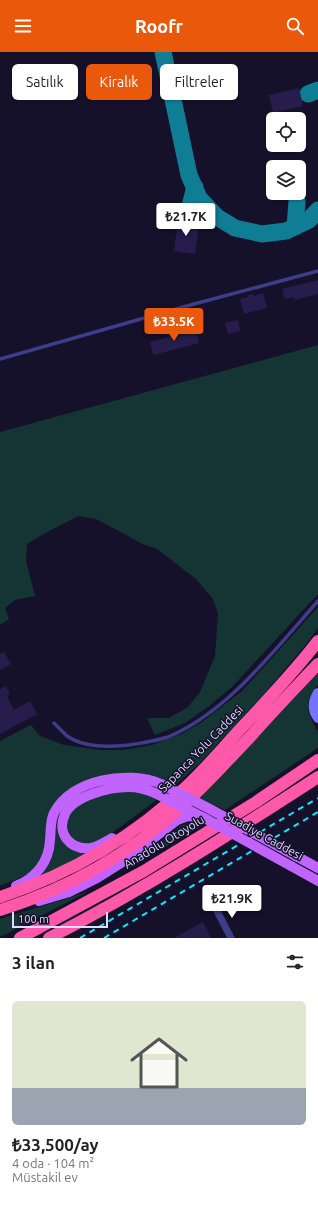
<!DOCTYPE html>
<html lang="tr">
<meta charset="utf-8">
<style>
body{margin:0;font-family:Ubuntu,sans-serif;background:#f6f6f6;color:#222;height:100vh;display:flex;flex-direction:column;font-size:15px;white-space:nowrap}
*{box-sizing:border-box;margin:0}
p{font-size:13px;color:#767676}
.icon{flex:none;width:22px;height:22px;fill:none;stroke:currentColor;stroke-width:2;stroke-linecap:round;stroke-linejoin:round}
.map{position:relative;height:886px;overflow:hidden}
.panel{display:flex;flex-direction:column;background:#fff;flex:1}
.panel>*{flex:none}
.top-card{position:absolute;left:12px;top:12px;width:294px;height:36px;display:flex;gap:8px}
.buttons{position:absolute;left:266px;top:60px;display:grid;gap:8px}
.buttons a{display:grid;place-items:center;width:40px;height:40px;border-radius:6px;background:#fff;box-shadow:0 1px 3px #0004;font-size:20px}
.scale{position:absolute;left:12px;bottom:10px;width:96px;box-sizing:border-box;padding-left:4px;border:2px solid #dfdcff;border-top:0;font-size:11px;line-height:14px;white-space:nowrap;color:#dfdcff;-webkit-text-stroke:3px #15112b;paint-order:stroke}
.price{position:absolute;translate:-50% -34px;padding:0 9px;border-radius:4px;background:#fff;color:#222;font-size:13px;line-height:26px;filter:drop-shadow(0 1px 2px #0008)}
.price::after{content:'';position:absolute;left:50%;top:24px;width:12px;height:9px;margin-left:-6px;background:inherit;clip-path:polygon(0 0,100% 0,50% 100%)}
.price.current{background:#ea580c;color:#fff}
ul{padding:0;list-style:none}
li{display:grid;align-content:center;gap:8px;height:212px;padding:0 12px}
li+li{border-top:1px solid #e0e0e0}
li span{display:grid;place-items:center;height:124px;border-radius:6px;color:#555}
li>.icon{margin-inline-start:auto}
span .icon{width:72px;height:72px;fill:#fffc;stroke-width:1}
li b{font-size:17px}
h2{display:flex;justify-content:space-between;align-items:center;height:48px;padding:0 12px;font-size:17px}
.chip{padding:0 14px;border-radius:6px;background:#fff;box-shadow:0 1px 3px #0004;font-size:14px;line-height:36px}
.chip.current{background:#ea580c;color:#fff}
header{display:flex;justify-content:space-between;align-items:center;height:52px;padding:0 12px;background:#ea580c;color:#fff;font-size:18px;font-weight:700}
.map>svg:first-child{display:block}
.green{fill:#143534}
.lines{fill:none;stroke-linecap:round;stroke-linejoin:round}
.taxiway{stroke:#0f7e94;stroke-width:17}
.building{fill:#261d4c}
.lane{stroke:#3e3d8a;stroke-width:3.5}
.street{stroke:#3e3d8a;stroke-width:7}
.secondary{stroke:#7473fe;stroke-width:10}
.primary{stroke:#c164fe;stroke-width:10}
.highway{stroke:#fe58ab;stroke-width:12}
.rail{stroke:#09eafe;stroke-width:2;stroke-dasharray:6 5;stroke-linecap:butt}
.primary-bridge{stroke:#c164fe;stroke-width:10}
.labels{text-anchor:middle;stroke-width:3;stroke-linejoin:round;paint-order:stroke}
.street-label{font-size:12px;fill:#dfdcff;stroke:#15112b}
</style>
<header><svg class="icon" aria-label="menu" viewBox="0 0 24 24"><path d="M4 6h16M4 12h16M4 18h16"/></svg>Roofr<svg class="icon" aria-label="search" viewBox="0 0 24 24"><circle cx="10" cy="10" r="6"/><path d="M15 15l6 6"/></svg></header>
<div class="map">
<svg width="318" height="886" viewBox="0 0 318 886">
<rect width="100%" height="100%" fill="#15112b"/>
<path class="green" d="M 318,293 L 318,542 L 233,634 L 208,655 L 185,671 L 155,683 L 147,666 L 169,666 L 188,655 L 200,640 L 215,604 L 218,562 L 213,547 L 196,527 L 157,497 L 140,491 L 130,485 L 96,467 L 78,464 L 40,484 L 27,492 L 26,509 L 35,544 L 15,548 L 5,556 L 9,567 L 0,573 L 0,380 Z
M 318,555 L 318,576 L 307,591 L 264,642 L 198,713 L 175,733 L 159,726 L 145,722 L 71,736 L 61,744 L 54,752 L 49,762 L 45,794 L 41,806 L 36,814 L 29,822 L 0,834 L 0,689 L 31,673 L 40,684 L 64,693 L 101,698 L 123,698 L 152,693 L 181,682 L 202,670 L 242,639 Z
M 318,621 L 318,633 L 311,643 L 308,651 L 308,658 L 313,671 L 318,680 L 318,696 L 225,758 L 199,746 Z
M 124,739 L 146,742 L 158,747 C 146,755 101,792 89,793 C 87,793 85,792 83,791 C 66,787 62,768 75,756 C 88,746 109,741 124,739 Z
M 57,768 C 55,789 69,798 87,802 L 42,823 L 52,805 Z
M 192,770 L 203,773 L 122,820 L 150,800 L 182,773 Z
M 87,840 L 10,880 L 0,885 L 0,867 Z"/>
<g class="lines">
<path class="taxiway" d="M 163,0 L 189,123 L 199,146 L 217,165 L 235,176 L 262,182 L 286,179 L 309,168 L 318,158
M 308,42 L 318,38
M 186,169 L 195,135
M 295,175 L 297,149"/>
</g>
<path class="building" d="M 299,36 L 303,54 L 273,61 L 269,43 Z
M 178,168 L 199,171 L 195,202 L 174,199 Z
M 318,228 L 318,242 L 295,248 L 294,245 L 284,247 L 282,237 Z
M 263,241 L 267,256 L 244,262 L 240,247 L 248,245 L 248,243 L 253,242 L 254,244 Z
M 238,268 L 240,279 L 228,282 L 225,271 Z
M 196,278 L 199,291 L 153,303 L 150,290 L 169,285 L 169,283 L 175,281 L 176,284 Z
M 4,600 L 11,612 L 0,618 L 0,602 Z
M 6,634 L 10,642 L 7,644 L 14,658 L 30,649 L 37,662 L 0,682 L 0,637 Z
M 203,870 L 211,886 L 174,886 Z"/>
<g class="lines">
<path class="lane" d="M 0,307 L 183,255 L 318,219
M 54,671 C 58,675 63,680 67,684 C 84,696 109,695 129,693 C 142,691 156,689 168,685 C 228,660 276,596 318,549"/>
<path class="street" d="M 216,857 L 231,886"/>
<path class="secondary" d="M 318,641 C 313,649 312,658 318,666"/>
<path class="primary" d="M 112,786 C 105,790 98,795 90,796 C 70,798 56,781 65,762 C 73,744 110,735 128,735 C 137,735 146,737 155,741
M 296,804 L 318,816
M 291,814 L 318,829
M 16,834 C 36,826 49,810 50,788 C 51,779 50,769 54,761 C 71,727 128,718 161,732
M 39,849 L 69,840 L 97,826 L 124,809 L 177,768 L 188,764 L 202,766"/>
<path class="highway" d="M 0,845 C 70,822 135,784 188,733 C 209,713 227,691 246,671 C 271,644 296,618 318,589
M 0,858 C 67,837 128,803 180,756 C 205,734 227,709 250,685 C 272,660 295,636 318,612
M 20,886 L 144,819 L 256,750 L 318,708
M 49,886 C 143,838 230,782 318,725"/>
<path class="rail" d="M 80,886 L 318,746
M 104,886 L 318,760"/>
<path class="primary-bridge" d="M 161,732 L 208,756 L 296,804
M 155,741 L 208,768 L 291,814"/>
</g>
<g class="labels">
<g class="street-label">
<text transform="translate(201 697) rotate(-46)" y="4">Sapanca Yolu Caddesi</text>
<text transform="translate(264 784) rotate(29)" y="4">Suadiye Caddesi</text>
<text transform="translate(164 790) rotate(-31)" y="4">Anadolu Otoyolu</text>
</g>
</g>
</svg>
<div class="buttons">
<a><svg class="icon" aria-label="locate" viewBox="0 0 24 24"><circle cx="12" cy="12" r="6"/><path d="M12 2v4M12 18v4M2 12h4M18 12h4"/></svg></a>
<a><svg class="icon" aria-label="layers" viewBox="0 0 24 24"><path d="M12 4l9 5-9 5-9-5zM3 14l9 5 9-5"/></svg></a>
</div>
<div class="scale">100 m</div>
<b class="price" style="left:186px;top:185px">₺21.7K</b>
<b class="price current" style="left:174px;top:290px">₺33.5K</b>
<b class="price" style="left:232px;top:867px">₺21.9K</b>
<div class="top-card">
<a class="chip">Satılık</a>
<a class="chip current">Kiralık</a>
<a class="chip">Filtreler</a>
</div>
</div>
<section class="panel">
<h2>3 ilan<svg class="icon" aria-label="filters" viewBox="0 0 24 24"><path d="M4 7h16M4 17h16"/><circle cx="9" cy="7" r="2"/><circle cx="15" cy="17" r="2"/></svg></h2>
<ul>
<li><span style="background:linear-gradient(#dfe7d0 70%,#9aa5b1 0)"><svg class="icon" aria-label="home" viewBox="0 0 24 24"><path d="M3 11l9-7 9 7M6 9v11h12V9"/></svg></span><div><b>₺33,500/ay</b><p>4 oda · 104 m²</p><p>Müstakil ev</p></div></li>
</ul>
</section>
